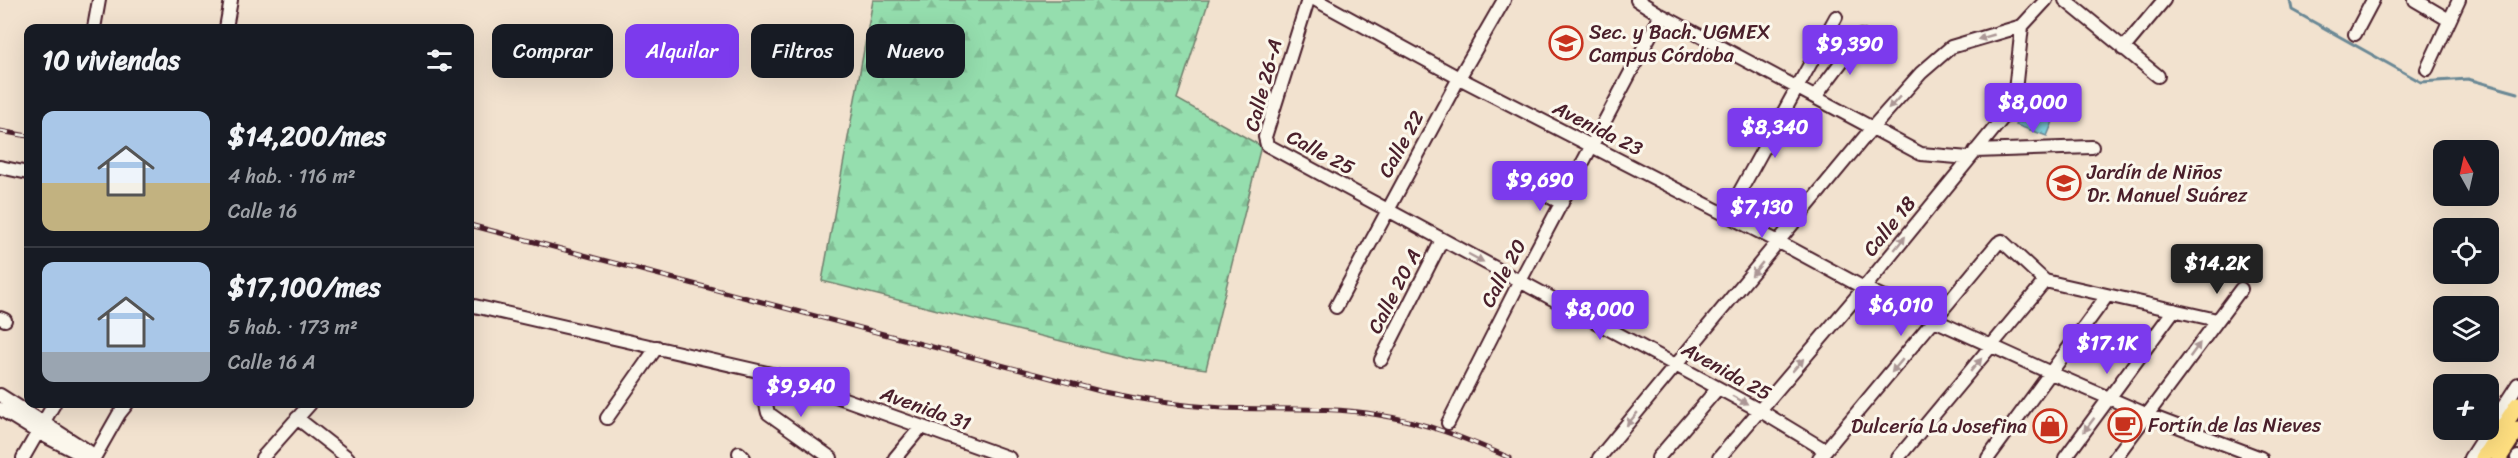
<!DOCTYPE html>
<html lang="es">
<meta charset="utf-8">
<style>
body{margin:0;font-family:Sriracha,sans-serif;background:#20242c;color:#f1f3f6;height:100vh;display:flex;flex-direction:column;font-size:22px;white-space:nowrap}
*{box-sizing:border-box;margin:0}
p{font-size:20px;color:#9ea1a6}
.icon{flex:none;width:33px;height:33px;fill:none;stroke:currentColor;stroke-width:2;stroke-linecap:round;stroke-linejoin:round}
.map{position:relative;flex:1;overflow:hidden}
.sheet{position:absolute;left:24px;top:24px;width:450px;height:384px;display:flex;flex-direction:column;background:#171b24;border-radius:12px;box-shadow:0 6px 24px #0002}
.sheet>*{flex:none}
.guide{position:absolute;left:492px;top:24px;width:570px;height:54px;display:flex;gap:12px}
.needle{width:39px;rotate:352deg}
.controls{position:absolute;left:2433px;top:140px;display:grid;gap:12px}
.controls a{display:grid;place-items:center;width:66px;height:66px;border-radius:12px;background:#171b24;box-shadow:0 6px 24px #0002;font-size:30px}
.price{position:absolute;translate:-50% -51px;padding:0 14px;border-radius:6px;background:#7c3aed;color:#fff;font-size:20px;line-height:39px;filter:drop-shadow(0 2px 3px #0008)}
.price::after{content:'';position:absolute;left:50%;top:36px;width:18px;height:14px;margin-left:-9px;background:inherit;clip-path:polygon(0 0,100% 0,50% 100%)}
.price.selected{background:#222;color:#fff}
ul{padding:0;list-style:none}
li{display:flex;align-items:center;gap:18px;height:150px;padding:0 18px}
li+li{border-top:2px solid #363941}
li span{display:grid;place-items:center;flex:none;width:168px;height:120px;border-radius:12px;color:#555}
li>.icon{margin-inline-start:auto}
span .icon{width:72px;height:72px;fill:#fffc;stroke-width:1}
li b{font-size:26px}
h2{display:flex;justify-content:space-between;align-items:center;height:72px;padding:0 18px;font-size:26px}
.pill{padding:0 21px;border-radius:12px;background:#171b24;box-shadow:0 6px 24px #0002;font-size:21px;line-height:54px}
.pill.selected{background:#7c3aed;color:#fff}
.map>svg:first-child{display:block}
.forest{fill:url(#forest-firs);stroke:#707e6c;stroke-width:1.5}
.water{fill:url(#water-ripples);stroke:#6a8895;stroke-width:1.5}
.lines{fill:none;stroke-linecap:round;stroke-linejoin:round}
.stream{stroke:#6a8895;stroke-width:3}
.minor-casing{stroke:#4a1f2b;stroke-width:16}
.major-casing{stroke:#4a1f2b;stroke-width:20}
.minor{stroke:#fbf7ec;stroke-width:12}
.major{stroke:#ffdf80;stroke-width:15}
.rail-casing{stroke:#4a1f2b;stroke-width:5}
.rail{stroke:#fbf7ec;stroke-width:3;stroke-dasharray:9;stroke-linecap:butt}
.oneway{fill:#ab9695}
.labels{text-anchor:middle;stroke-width:6;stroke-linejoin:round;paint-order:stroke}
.poi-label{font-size:20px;fill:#4a1f2b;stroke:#fbf7ec;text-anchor:start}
.street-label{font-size:20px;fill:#4a1f2b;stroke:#fbf7ec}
</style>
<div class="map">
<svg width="2518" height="458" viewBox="0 0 2518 458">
<defs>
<pattern id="forest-firs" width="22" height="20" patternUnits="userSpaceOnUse" patternTransform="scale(1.5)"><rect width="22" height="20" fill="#95deae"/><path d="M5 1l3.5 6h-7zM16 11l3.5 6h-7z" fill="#82be96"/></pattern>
<pattern id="water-ripples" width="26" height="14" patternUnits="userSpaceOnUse" patternTransform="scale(1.5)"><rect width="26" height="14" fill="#7fcedc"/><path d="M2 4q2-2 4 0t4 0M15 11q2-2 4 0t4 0" fill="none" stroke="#6fb0bd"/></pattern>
</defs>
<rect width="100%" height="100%" fill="#f2e2cf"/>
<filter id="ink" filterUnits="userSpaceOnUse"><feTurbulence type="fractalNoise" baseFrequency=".0167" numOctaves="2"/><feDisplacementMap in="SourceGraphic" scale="12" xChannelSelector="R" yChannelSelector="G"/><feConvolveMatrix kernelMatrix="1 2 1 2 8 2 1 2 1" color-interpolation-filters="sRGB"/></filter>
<g filter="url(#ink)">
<path class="forest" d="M 873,0 L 1209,0 L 1177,99 L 1261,146 L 1206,369 L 1133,359 L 822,281 Z"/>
<path class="water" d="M 2030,93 L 2060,105 L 2047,136 L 2016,125 Z"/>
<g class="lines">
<path class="stream" d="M 2290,0 L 2292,10 L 2421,82 L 2468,79 L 2518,93"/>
<g class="minor-casing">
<path id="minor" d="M 1308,0 L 1265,137 L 1267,145 L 1759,410 L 1825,450
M 1316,0 L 1459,78 L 1779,242 L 1864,288 L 2051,373 L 2148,415 L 2261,458
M 1637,0 L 1661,15 L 1921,154 L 1969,158
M 2065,0 L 2158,76
M 2415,0 L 2449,20
M 94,28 L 99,0
M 226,28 L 231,0
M 2355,34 L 2373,0
M 2123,49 L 2164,0
M 2427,69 L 2459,0
M 1815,97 L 1861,36
M 1975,151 L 2092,147
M 0,167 L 28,173
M 1518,181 L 1562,203
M 1727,215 L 1836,17
M 470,305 L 780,376 L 1009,458
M 1336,307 L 1459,78 L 1504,0
M 0,318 L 5,320
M 1381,360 L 1442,240
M 780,376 L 765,400 L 768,413 L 831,458
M 0,395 L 88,451 L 94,458
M 0,409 L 37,432 L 88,458
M 297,418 L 348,458
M 607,418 L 657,347
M 1448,423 L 1520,281 L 1661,15
M 739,453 L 744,458
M 23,458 L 54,404
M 94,458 L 119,414 L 127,404
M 262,458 L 310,404
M 895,458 L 921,427
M 1599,458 L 1872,128 L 1921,73 L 1951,47 L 2022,26
M 1658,458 L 1718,388
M 1719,458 L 1864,288 L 2011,108 L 2014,100 L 2022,26 L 2046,0
M 1819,458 L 1998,243 L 2002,241 L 2045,281 L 2217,320
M 1898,458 L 2045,281
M 1988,458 L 2106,297
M 2065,458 L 2174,310
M 2115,458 L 2241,289
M 2470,458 L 2518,384
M 2517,458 L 2518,457"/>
</g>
<g class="major-casing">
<path id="major" d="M 2483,458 L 2518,404
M 2499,458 L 2518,429"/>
</g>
<use href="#minor" class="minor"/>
<use href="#major" class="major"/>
<g class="rail-casing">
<path id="rail" d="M 0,131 L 28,136
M 470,225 L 1100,391 C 1141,400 1181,406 1223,408 C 1275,410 1327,406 1379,415 C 1425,422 1467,439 1510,458"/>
</g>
<use href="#rail" class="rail"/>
</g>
<defs><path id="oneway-solid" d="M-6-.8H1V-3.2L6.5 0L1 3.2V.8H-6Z" transform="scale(1.5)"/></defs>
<g class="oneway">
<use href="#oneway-solid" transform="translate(1986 37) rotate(164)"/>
<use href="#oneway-solid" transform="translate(1894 103) rotate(132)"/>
<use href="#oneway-solid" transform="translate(1900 243) rotate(-51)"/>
<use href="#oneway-solid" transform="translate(1476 258) rotate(28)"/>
<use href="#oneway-solid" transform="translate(1757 269) rotate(130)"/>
<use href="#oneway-solid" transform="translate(2195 350) rotate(-54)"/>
<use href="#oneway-solid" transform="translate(1798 365) rotate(-49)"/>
<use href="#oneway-solid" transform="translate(1976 365) rotate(-50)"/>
<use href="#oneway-solid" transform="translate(1897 366) rotate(130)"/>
<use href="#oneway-solid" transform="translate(1740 400) rotate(28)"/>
<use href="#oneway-solid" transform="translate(1632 419) rotate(130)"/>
<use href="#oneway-solid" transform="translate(2089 425) rotate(127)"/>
</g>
</g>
<defs>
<g id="school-ring" transform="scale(1.725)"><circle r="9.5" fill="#fbf7ec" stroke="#c8321e" stroke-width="1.5"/><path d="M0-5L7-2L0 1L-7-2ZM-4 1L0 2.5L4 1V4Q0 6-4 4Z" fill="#c8321e"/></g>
<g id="cafe-ring" transform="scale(1.725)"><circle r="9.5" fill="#fbf7ec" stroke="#c8321e" stroke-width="1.5"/><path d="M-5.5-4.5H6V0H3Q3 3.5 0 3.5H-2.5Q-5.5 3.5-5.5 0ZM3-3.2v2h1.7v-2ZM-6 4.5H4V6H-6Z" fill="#c8321e"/></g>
<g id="shop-ring" transform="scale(1.725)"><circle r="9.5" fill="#fbf7ec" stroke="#c8321e" stroke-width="1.5"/><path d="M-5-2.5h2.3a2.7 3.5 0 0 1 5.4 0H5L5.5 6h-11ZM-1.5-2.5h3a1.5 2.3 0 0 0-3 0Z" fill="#c8321e"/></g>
</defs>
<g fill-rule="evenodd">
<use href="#school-ring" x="1566" y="43"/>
<use href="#school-ring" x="2064" y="183"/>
<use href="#cafe-ring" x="2125" y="425"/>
<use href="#shop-ring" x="2050" y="426"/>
</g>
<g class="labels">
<g class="poi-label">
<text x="1589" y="39">Sec. y Bach. UGMEX<tspan x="1589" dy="23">Campus Córdoba</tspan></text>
<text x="2087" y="179">Jardín de Niños<tspan x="2087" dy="23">Dr. Manuel Suárez</tspan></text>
<text x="2148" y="432">Fortín de las Nieves</text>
<text x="2027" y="433" text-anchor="end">Dulcería La Josefina</text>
</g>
<g class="street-label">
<text transform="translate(1263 85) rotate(-75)" y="7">Calle 26-A</text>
<text transform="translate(1598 128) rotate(27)" y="7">Avenida 23</text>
<text transform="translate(1401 144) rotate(-61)" y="7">Calle 22</text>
<text transform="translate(1321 152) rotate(28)" y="7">Calle 25</text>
<text transform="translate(1889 226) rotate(-51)" y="7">Calle 18</text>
<text transform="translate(1503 273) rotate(-62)" y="7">Calle 20</text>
<text transform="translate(1394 291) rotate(-63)" y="7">Calle 20 A</text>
<text transform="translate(1727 371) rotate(29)" y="7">Avenida 25</text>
<text transform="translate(926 408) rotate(20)" y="7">Avenida 31</text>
</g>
</g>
</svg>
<div class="controls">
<a><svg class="needle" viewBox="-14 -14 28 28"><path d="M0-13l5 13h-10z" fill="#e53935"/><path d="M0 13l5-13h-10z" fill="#9ea1a6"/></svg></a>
<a><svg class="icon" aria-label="locate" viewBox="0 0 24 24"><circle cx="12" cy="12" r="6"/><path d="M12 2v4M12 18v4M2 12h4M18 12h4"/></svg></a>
<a><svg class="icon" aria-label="layers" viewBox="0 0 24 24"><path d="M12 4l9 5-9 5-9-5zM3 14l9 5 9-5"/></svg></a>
<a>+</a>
</div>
<b class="price" style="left:1850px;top:76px">$9,390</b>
<b class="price" style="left:2033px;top:134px">$8,000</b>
<b class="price" style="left:1775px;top:159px">$8,340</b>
<b class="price" style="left:1540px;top:212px">$9,690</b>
<b class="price" style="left:1762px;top:239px">$7,130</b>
<b class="price selected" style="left:2217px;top:295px">$14.2K</b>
<b class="price" style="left:1901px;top:337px">$6,010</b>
<b class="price" style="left:1600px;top:341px">$8,000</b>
<b class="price" style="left:2107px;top:375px">$17.1K</b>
<b class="price" style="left:801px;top:418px">$9,940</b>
<div class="guide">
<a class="pill">Comprar</a>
<a class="pill selected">Alquilar</a>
<a class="pill">Filtros</a>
<a class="pill">Nuevo</a>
</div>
<section class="sheet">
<h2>10 viviendas<svg class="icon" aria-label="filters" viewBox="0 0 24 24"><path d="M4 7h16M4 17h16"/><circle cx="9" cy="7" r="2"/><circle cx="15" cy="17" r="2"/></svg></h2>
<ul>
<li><span style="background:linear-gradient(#a9c7e8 60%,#c2b280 0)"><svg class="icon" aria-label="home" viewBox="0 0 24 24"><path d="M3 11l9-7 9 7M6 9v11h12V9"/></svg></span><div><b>$14,200/mes</b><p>4 hab. · 116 m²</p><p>Calle 16</p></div></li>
<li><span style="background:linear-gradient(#a9c7e8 75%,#9aa5b1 0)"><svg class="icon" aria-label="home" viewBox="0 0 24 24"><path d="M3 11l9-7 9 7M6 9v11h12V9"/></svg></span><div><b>$17,100/mes</b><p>5 hab. · 173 m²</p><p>Calle 16 A</p></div></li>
</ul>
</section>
</div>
